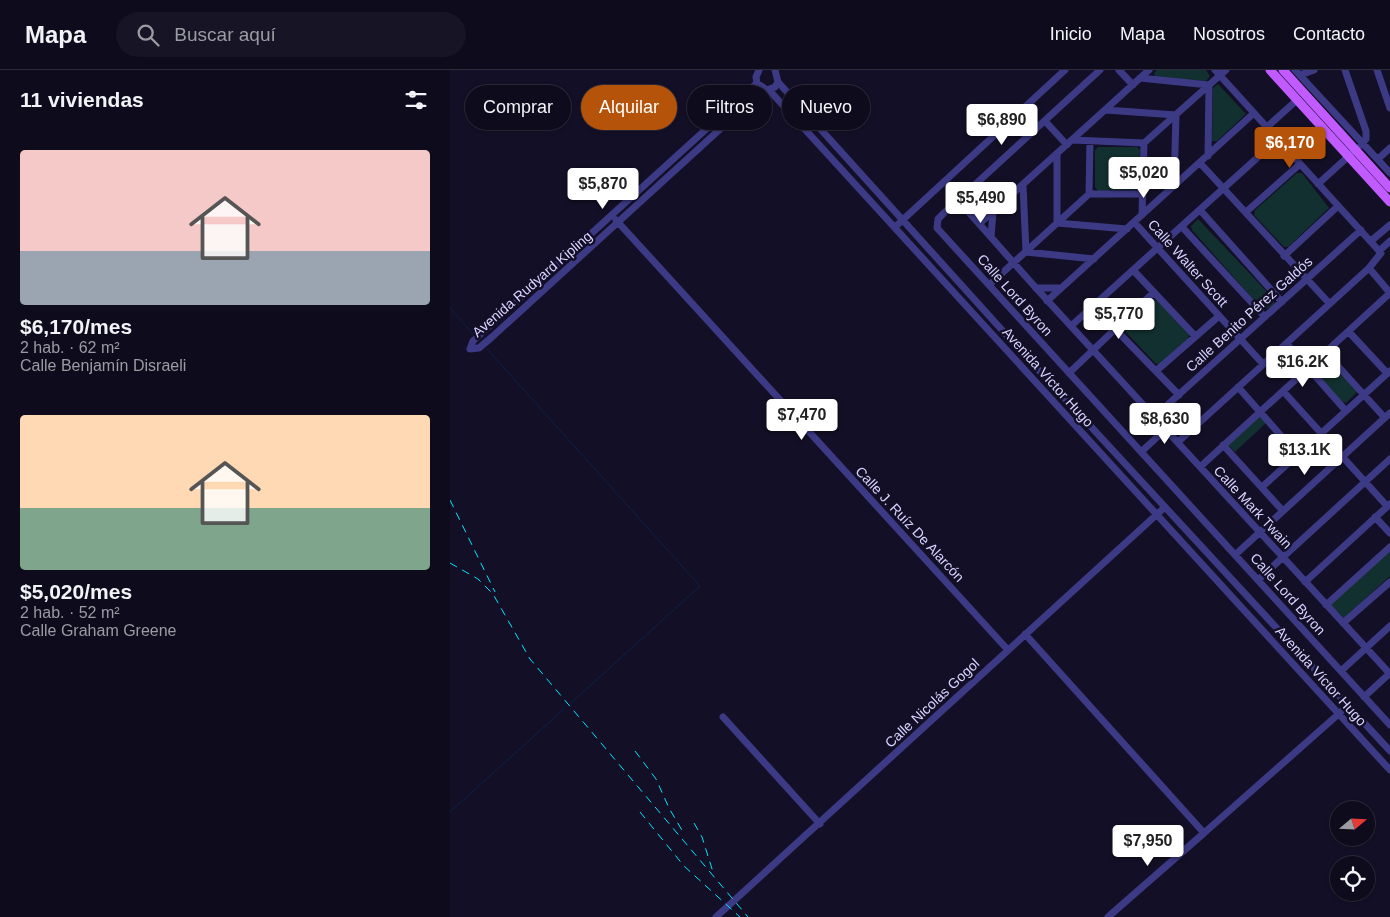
<!DOCTYPE html>
<html lang="es">
<meta charset="utf-8">
<style>
body{margin:0;font-family:Helvetica,sans-serif;background:#171425;color:#f1f3f6;height:100vh;display:flex;flex-direction:column;font-size:19px;white-space:nowrap}
*{box-sizing:border-box;margin:0}
p{font-size:16px;color:#9b9ba3}
.icon{flex:none;width:28px;height:28px;fill:none;stroke:currentColor;stroke-width:2;stroke-linecap:round;stroke-linejoin:round}
.map{position:relative;flex:1;overflow:hidden}
.drawer{display:flex;flex-direction:column;background:#0e0b1c;width:450px}
.drawer>*{flex:none}
.guide{position:absolute;left:15px;top:15px;width:475px;height:45px;display:flex;gap:10px}
.needle{width:32px;rotate:71deg}
.controls{position:absolute;left:880px;top:731px;display:grid;gap:10px}
.controls a{display:grid;place-items:center;width:45px;height:45px;border-radius:50%;background:#0e0b1c;box-shadow:0 1px 4px #0004,0 0 0 1px #2e2b3b;font-size:25px}
.price{position:absolute;translate:-50% -42px;padding:0 11px;border-radius:5px;background:#fff;color:#222;font-size:16px;line-height:32px;filter:drop-shadow(0 1px 2px #0008)}
.price::after{content:'';position:absolute;left:50%;top:30px;width:15px;height:11px;margin-left:-8px;background:inherit;clip-path:polygon(0 0,100% 0,50% 100%)}
.price.current{background:#b45309;color:#fff}
ul{padding:0;list-style:none}
li{display:grid;align-content:center;gap:10px;height:265px;padding:0 20px}
li span{display:grid;place-items:center;height:155px;border-radius:5px;color:#555}
li>.icon{margin-inline-start:auto}
span .icon{width:90px;height:90px;fill:#fffc;stroke-width:1}
li b{font-size:21px}
h2{display:flex;justify-content:space-between;align-items:center;height:60px;padding:0 20px;font-size:21px}
.tag{padding:0 18px;border-radius:22px;background:#0e0b1c;box-shadow:0 1px 4px #0004,0 0 0 1px #2e2b3b;font-size:18px;line-height:45px}
.tag.current{background:#b45309;color:#fff}
header{display:flex;align-items:center;gap:30px;box-sizing:border-box;height:70px;padding:0 25px;background:#0e0b1c;border-bottom:1px solid #2e2b3b}
header strong{font-size:24px}
nav{display:flex;gap:28px;margin-inline-start:auto;font-size:18px}
.search{width:350px;height:45px;background:#171425;display:flex;align-items:center;gap:12px;box-sizing:border-box;padding:0 18px;border-radius:28px;color:#9b9ba3;font-size:19px}
main{display:flex;flex:1;min-height:0}
.map>svg:first-child{display:block}
.green{fill:#12302f}
.lines{fill:none;stroke-linecap:round;stroke-linejoin:round}
.stream{stroke:#0c2248;stroke-width:1}
.minor{stroke:#3d3a85;stroke-width:7}
.major{stroke:#c25bff;stroke-width:9}
.rail{stroke:#00e5ff;stroke-width:1;stroke-dasharray:8 6;stroke-linecap:butt}
.labels{text-anchor:middle;stroke-width:5;stroke-linejoin:round;paint-order:stroke}
.street-label{font-size:14px;fill:#d9d4ff;stroke:#130f26}
</style>
<header>
<strong>Mapa</strong>
<div class="search"><svg class="icon" aria-label="search" viewBox="0 0 24 24"><circle cx="10" cy="10" r="6"/><path d="M15 15l6 6"/></svg>Buscar aquí</div>
<nav><a>Inicio</a><a>Mapa</a><a>Nosotros</a><a>Contacto</a></nav>
</header>
<main>
<section class="drawer">
<h2>11 viviendas<svg class="icon" aria-label="filters" viewBox="0 0 24 24"><path d="M4 7h16M4 17h16"/><circle cx="9" cy="7" r="2"/><circle cx="15" cy="17" r="2"/></svg></h2>
<ul>
<li><span style="background:linear-gradient(#f6c9c9 65%,#9aa5b1 0)"><svg class="icon" aria-label="home" viewBox="0 0 24 24"><path d="M3 11l9-7 9 7M6 9v11h12V9"/></svg></span><div><b>$6,170/mes</b><p>2 hab. · 62 m²</p><p>Calle Benjamín Disraeli</p></div></li>
<li><span style="background:linear-gradient(#ffd9b3 60%,#7fa58c 0)"><svg class="icon" aria-label="home" viewBox="0 0 24 24"><path d="M3 11l9-7 9 7M6 9v11h12V9"/></svg></span><div><b>$5,020/mes</b><p>2 hab. · 52 m²</p><p>Calle Graham Greene</p></div></li>
</ul>
</section>
<div class="map">
<svg width="940" height="847" viewBox="0 0 940 847">
<rect width="100%" height="100%" fill="#130f26"/>
<path class="green" d="M 707,0 L 756,0 L 760,6 L 756,11 L 706,8 L 704,3 Z
M 768,14 L 796,44 L 767,71 L 762,71 L 763,18 Z
M 648,77 L 687,77 L 690,80 L 688,120 L 648,121 L 645,117 L 645,80 Z
M 847,103 L 852,103 L 879,138 L 838,177 L 834,177 L 804,145 L 805,140 Z
M 748,149 L 824,229 L 824,234 L 817,239 L 812,239 L 742,160 L 741,156 Z
M 703,229 L 709,232 L 739,265 L 738,268 L 709,294 L 706,294 L 674,260 L 674,256 Z
M 873,289 L 877,290 L 907,322 L 896,333 L 892,332 L 864,301 Z
M 809,345 L 816,353 L 785,382 L 777,374 Z
M 940,479 L 940,506 L 894,548 L 880,534 Z"/>
<g class="lines">
<path class="stream" d="M 0,238 L 24,265
M 37,279 L 250,516 L 121,633
M 0,742 L 114,639"/>
<path class="minor" d="M 309,0 L 306,7 L 307,13 L 317,20 L 325,17 L 328,12 L 325,0
M 650,0 L 494,143 L 488,149 L 487,158 L 940,655
M 669,0 L 683,15
M 845,0 L 940,103
M 895,0 L 916,61 L 916,69 L 911,75
M 927,0 L 940,38
M 850,5 L 864,0
M 690,8 L 759,15 L 758,86
M 328,12 L 561,270 L 940,681
M 307,13 L 23,271 L 20,279 L 29,278 L 42,267 L 314,19
M 319,20 L 940,700
M 656,40 L 726,45 L 724,116
M 595,51 L 617,75
M 817,57 L 847,30
M 623,70 L 694,73 L 776,0
M 607,84 L 607,153 L 677,159
M 928,89 L 940,78
M 750,93 L 879,233
M 868,114 L 901,84
M 573,115 L 576,182 L 644,189
M 639,124 L 640,71
M 508,130 L 586,218 L 940,604
M 750,140 L 832,232
M 796,142 L 850,94
M 692,145 L 694,73
M 166,150 L 558,580
M 684,152 L 813,294
M 529,154 L 699,0
M 445,157 L 615,0
M 732,157 L 815,247
M 541,167 L 543,142
M 921,171 L 940,155
M 929,181 L 940,171
M 834,186 L 888,136
M 683,200 L 745,266
M 539,215 L 639,124 L 691,124
M 586,218 L 611,218
M 597,231 L 804,43
M 621,256 L 828,69
M 665,259 L 729,325
M 899,262 L 937,303
M 837,274 L 896,341
M 876,283 L 935,348
M 706,301 L 769,246
M 619,303 L 704,222
M 788,317 L 848,385
M 833,321 L 937,436
M 704,347 L 911,160
M 728,372 L 919,198 L 931,183 L 765,0
M 773,375 L 833,441
M 691,382 L 716,359
M 750,397 L 940,223 L 919,198
M 812,417 L 940,301
M 925,447 L 940,463
M 785,485 L 940,343
M 808,510 L 940,389
M 855,512 L 940,434
M 876,535 L 940,477
M 893,553 L 940,512
M 575,564 L 754,763 L 892,641
M 891,601 L 940,556
M 914,627 L 940,603
M 273,647 L 370,754
M 266,847 L 715,437
M 658,847 L 754,763"/>
<path class="major" d="M 820,0 L 940,132
M 833,0 L 940,118"/>
<path class="rail" d="M 0,430 L 45,522
M 0,493 L 28,509 L 43,524 L 80,589 L 298,847
M 185,681 L 206,709 L 219,738 L 233,762
M 190,742 L 234,796 L 290,847
M 244,753 L 252,767 L 263,802"/>
</g>
<g class="labels">
<g class="street-label">
<text transform="translate(738 193) rotate(48)" y="5">Calle Walter Scott</text>
<text transform="translate(82 214) rotate(-41)" y="5">Avenida Rudyard Kipling</text>
<text transform="translate(565 225) rotate(48)" y="5">Calle Lord Byron</text>
<text transform="translate(799 244) rotate(-42)" y="5">Calle Benito Pérez Galdós</text>
<text transform="translate(598 307) rotate(48)" y="5">Avenida Víctor Hugo</text>
<text transform="translate(803 437) rotate(47)" y="5">Calle Mark Twain</text>
<text transform="translate(460 454) rotate(47)" y="5">Calle J. Ruíz De Alarcón</text>
<text transform="translate(838 524) rotate(48)" y="5">Calle Lord Byron</text>
<text transform="translate(871 606) rotate(48)" y="5">Avenida Víctor Hugo</text>
<text transform="translate(482 633) rotate(-43)" y="5">Calle Nicolás Gogol</text>
</g>
</g>
</svg>
<div class="controls">
<a><svg class="needle" viewBox="-14 -14 28 28"><path d="M0-13l5 13h-10z" fill="#e53935"/><path d="M0 13l5-13h-10z" fill="#9b9ba3"/></svg></a>
<a><svg class="icon" aria-label="locate" viewBox="0 0 24 24"><circle cx="12" cy="12" r="6"/><path d="M12 2v4M12 18v4M2 12h4M18 12h4"/></svg></a>
</div>
<b class="price" style="left:552px;top:76px">$6,890</b>
<b class="price current" style="left:840px;top:99px">$6,170</b>
<b class="price" style="left:694px;top:129px">$5,020</b>
<b class="price" style="left:153px;top:140px">$5,870</b>
<b class="price" style="left:531px;top:154px">$5,490</b>
<b class="price" style="left:669px;top:270px">$5,770</b>
<b class="price" style="left:853px;top:318px">$16.2K</b>
<b class="price" style="left:352px;top:371px">$7,470</b>
<b class="price" style="left:715px;top:375px">$8,630</b>
<b class="price" style="left:855px;top:406px">$13.1K</b>
<b class="price" style="left:698px;top:797px">$7,950</b>
<div class="guide">
<a class="tag">Comprar</a>
<a class="tag current">Alquilar</a>
<a class="tag">Filtros</a>
<a class="tag">Nuevo</a>
</div>
</div>
</main>
